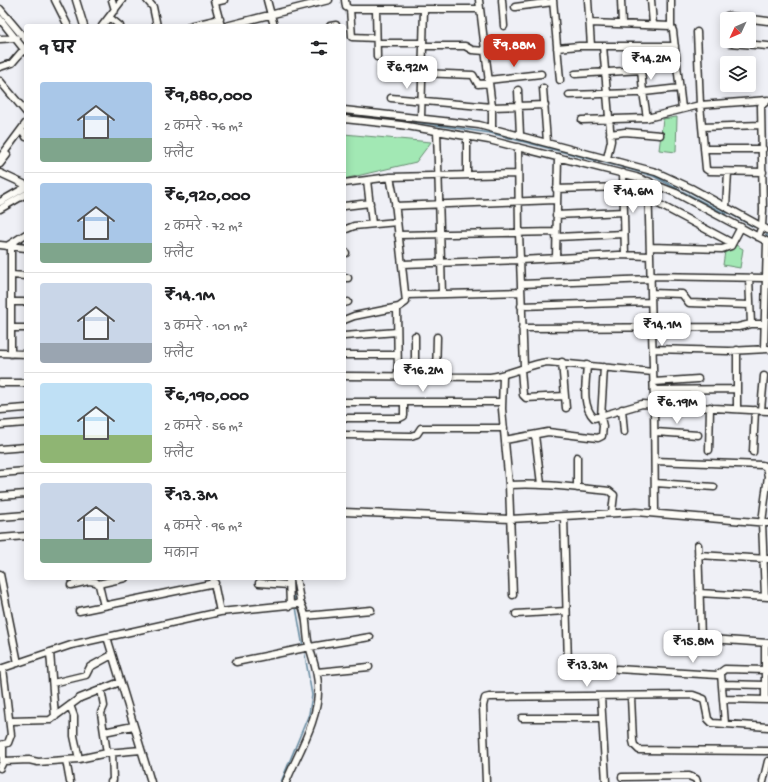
<!DOCTYPE html>
<html lang="hi">
<meta charset="utf-8">
<style>
body{margin:0;font-family:"Gochi Hand","Playpen Sans Deva",sans-serif;background:#f2f2f2;color:#202124;height:100vh;display:flex;flex-direction:column;font-size:15px;white-space:nowrap}
*{box-sizing:border-box;margin:0}
p{font-size:13px;color:#757577}
.icon{flex:none;width:22px;height:22px;fill:none;stroke:currentColor;stroke-width:2;stroke-linecap:round;stroke-linejoin:round}
.map{position:relative;flex:1;overflow:hidden}
.sheet{position:absolute;left:24px;top:24px;width:322px;height:556px;display:flex;flex-direction:column;background:#fff;border-radius:4px;box-shadow:0 2px 10px #0003}
.sheet>*{flex:none}
.needle{width:26px;rotate:226deg}
.tools{position:absolute;left:720px;top:12px;display:grid;gap:8px}
.tools a{display:grid;place-items:center;width:36px;height:36px;border-radius:4px;background:#fff;box-shadow:0 2px 10px #0003;font-size:20px}
.price{position:absolute;translate:-50% -34px;padding:0 9px;border-radius:8px;background:#fff;color:#222;font-size:13px;line-height:26px;filter:drop-shadow(0 1px 2px #0008)}
.price::after{content:'';position:absolute;left:50%;top:24px;width:12px;height:9px;margin-left:-6px;background:inherit;clip-path:polygon(0 0,100% 0,50% 100%)}
.price.current{background:#c8321e;color:#fff}
ul{padding:0;list-style:none}
li{display:flex;align-items:center;gap:12px;height:100px;padding:0 16px}
li+li{border-top:1px solid #e0e0e0}
li span{display:grid;place-items:center;flex:none;width:112px;height:80px;border-radius:4px;color:#555}
li>.icon{margin-inline-start:auto}
span .icon{width:48px;height:48px;fill:#fffc;stroke-width:1}
li b{font-size:17px}
h2{display:flex;justify-content:space-between;align-items:center;height:48px;padding:0 16px;font-size:17px}
.map>svg:first-child{display:block}
.green{fill:#a2e8b4;stroke:#668a70}
.lines{fill:none;stroke-linecap:round;stroke-linejoin:round}
.stream{stroke:#678ca1;stroke-width:1.5}
.minor-casing{stroke:#2b2b2b;stroke-width:9}
.minor{stroke:#fdfcf7;stroke-width:6}
</style>
<div class="map">
<svg width="768" height="782" viewBox="0 0 768 782">
<rect width="100%" height="100%" fill="#eff0f6"/>
<filter id="ink" filterUnits="userSpaceOnUse"><feTurbulence type="fractalNoise" baseFrequency=".025" numOctaves="2"/><feDisplacementMap in="SourceGraphic" scale="8" xChannelSelector="R" yChannelSelector="G"/><feConvolveMatrix kernelMatrix="1 2 1 2 8 2 1 2 1" color-interpolation-filters="sRGB"/></filter>
<g filter="url(#ink)">
<path class="green" d="M 677,117 L 676,152 L 659,150 L 663,119 Z
M 344,134 L 431,142 L 416,162 L 344,179 Z
M 734,244 L 743,249 L 740,268 L 723,265 L 725,251 Z"/>
<g class="lines">
<path class="stream" d="M 0,14 L 26,46
M 344,115 L 415,122 L 490,133 L 625,168 L 660,178 L 679,186 L 754,227
M 653,176 L 726,214
M 766,235 L 768,236
M 292,583 L 295,603
M 296,607 L 303,647
M 281,782 L 309,714 L 312,695 L 304,650"/>
<g class="minor-casing">
<path id="minor" d="M 55,0 L 68,26
M 76,0 L 84,26
M 112,0 L 115,10
M 147,0 L 153,7 L 157,26
M 214,0 L 221,26
M 267,0 L 274,26
M 345,0 L 346,7 L 350,9 L 480,9
M 479,0 L 492,107 L 492,128
M 502,0 L 504,26
M 553,0 L 560,80
M 588,0 L 591,46
M 621,0 L 622,24
M 651,0 L 653,24
M 215,2 L 224,0
M 515,7 L 553,2
M 0,9 L 26,40
M 350,9 L 352,37 L 376,38
M 376,9 L 377,57
M 727,16 L 768,21
M 109,17 L 120,26
M 0,19 L 26,52
M 590,23 L 671,26 L 673,31 L 682,108
M 102,26 L 122,0
M 190,26 L 220,19
M 226,26 L 329,0
M 330,26 L 336,25
M 671,26 L 671,0
M 697,32 L 700,105 L 706,169 L 709,171 L 763,172
M 0,39 L 16,38
M 377,43 L 423,43
M 730,43 L 768,46
M 423,46 L 465,46 L 472,50 L 485,51
M 603,46 L 611,141 L 607,158
M 639,46 L 643,92 L 647,118
M 557,48 L 579,46 L 675,46
M 0,67 L 12,63 L 24,49
M 393,72 L 473,75 L 478,84 L 489,83
M 575,74 L 641,70
M 488,80 L 541,74
M 0,81 L 26,112
M 543,88 L 547,142
M 518,90 L 520,135
M 569,95 L 635,93 L 680,88
M 391,98 L 492,107 L 545,105
M 344,110 L 479,125 L 656,172 L 691,188 L 768,230
M 421,118 L 424,9
M 344,119 L 401,125 L 489,140 L 636,177 L 676,193 L 768,242
M 582,120 L 647,118 L 700,105 L 768,100
M 702,127 L 761,125
M 437,131 L 442,293
M 24,133 L 26,137
M 610,134 L 625,132 L 660,135
M 467,136 L 467,175
M 518,147 L 519,232 L 524,367
M 704,149 L 763,149
M 0,158 L 26,123
M 0,164 L 7,155
M 0,173 L 26,185
M 623,173 L 625,255
M 367,180 L 372,224
M 650,182 L 648,181 L 654,404 L 655,513
M 344,183 L 390,177 L 518,174
M 556,189 L 623,187
M 649,199 L 732,243
M 0,202 L 26,187
M 344,206 L 370,203
M 395,206 L 556,200
M 726,207 L 728,172
M 0,209 L 26,194
M 556,215 L 624,212
M 344,230 L 354,226 L 397,222
M 398,235 L 556,232
M 556,237 L 624,234
M 758,237 L 762,226 L 763,210 L 761,106 L 768,100
M 0,245 L 26,248
M 7,246 L 26,234
M 650,247 L 722,249 L 731,246 L 741,227
M 344,253 L 346,253
M 556,258 L 558,157
M 402,264 L 520,260 L 619,255 L 650,256
M 11,275 L 26,276
M 651,276 L 765,278 L 768,280
M 344,278 L 348,278
M 749,278 L 751,324
M 521,284 L 651,279
M 651,293 L 682,294 L 689,303 L 750,305
M 406,295 L 521,292
M 11,302 L 26,302
M 344,303 L 348,302
M 521,306 L 651,302
M 397,308 L 398,376
M 344,320 L 354,316 L 399,307 L 406,302 L 395,202 L 390,177
M 11,328 L 26,328
M 522,328 L 738,327 L 751,324 L 764,324
M 344,336 L 397,332
M 653,349 L 729,351 L 768,349
M 764,349 L 767,242
M 0,353 L 26,354
M 11,354 L 11,246
M 344,355 L 397,355
M 562,362 L 566,408
M 587,365 C 586,383 581,405 594,418 L 642,404 L 768,411
M 521,369 L 523,395 L 526,398 L 565,396
M 344,376 L 490,377 C 510,375 527,365 547,362 L 653,372
M 415,376 L 415,336
M 436,376 L 437,337
M 503,376 L 502,409 L 509,485 L 513,595
M 654,382 L 698,379
M 0,383 L 26,383
M 654,390 L 737,389
M 344,402 L 502,402
M 622,409 L 624,432
M 737,409 L 737,350
M 0,410 L 26,408
M 761,410 L 764,376
M 344,418 L 400,418 L 404,416 L 404,402
M 0,425 L 26,423
M 655,432 L 698,435
M 344,435 L 411,436 L 417,434 L 421,428 L 504,428
M 535,435 L 541,484
M 505,440 L 548,432 L 598,438 L 602,436 L 603,426 L 601,418 L 604,367
M 0,449 L 26,447
M 709,450 L 710,407
M 753,452 L 755,410
M 655,461 L 762,465 L 766,467 L 768,476 L 762,522 L 765,596
M 0,473 L 26,471
M 655,483 L 714,487
M 509,485 C 543,483 576,488 609,491 L 614,495 L 612,512
M 577,488 L 577,457
M 0,496 L 26,494
M 344,512 L 510,519 L 636,512 L 768,523
M 0,517 L 26,515
M 564,517 L 568,665
M 0,538 L 26,536
M 698,545 L 701,638
M 698,555 L 768,559
M 0,574 L 18,663
M 213,578 L 220,612
M 289,578 L 290,606
M 259,583 L 289,585
M 98,584 L 125,578
M 71,585 L 89,581 L 96,582 L 99,585 L 104,606
M 699,593 L 768,597
M 79,611 L 215,583
M 516,614 L 566,611
M 305,616 L 371,610
M 107,637 L 151,782
M 682,637 L 768,643
M 50,652 L 55,717
M 236,662 L 310,647 L 370,637
M 0,669 L 71,645 L 220,612 L 298,604 L 300,600 L 296,578
M 617,669 L 717,675 L 725,669 L 765,670
M 317,672 L 369,667
M 721,674 L 725,724
M 53,683 L 86,675 L 90,667 L 112,655
M 722,684 L 765,685
M 101,689 L 104,706 L 101,713 L 107,753
M 601,697 L 606,782
M 631,697 L 633,741 L 634,745 L 639,750 L 768,751
M 723,699 L 768,700
M 765,700 L 765,643
M 70,705 L 74,716 L 74,736 L 79,759
M 522,718 L 602,718
M 10,721 L 50,720 L 80,698 L 120,682
M 104,732 L 133,726
M 0,745 L 8,743 L 11,735 L 3,668
M 66,760 L 70,782
M 4,761 L 29,760 L 38,762 L 79,759 L 107,753 L 141,750
M 0,768 L 3,762 L 3,745
M 622,777 L 689,776 L 696,779 L 697,782
M 111,782 L 113,780 L 112,752
M 286,782 C 298,753 320,718 318,686 C 318,670 311,656 308,641 C 306,628 307,613 300,602
M 486,782 L 483,706 L 485,698 L 489,697 L 693,695 L 704,699 L 708,719 L 712,723 L 768,727
M 763,782 L 768,761"/>
</g>
<use href="#minor" class="minor"/>
</g>
</g>
</svg>
<div class="tools">
<a><svg class="needle" viewBox="-14 -14 28 28"><path d="M0-13l5 13h-10z" fill="#e53935"/><path d="M0 13l5-13h-10z" fill="#757577"/></svg></a>
<a><svg class="icon" aria-label="layers" viewBox="0 0 24 24"><path d="M12 4l9 5-9 5-9-5zM3 14l9 5 9-5"/></svg></a>
</div>
<b class="price current" style="left:514px;top:68px">₹9.88M</b>
<b class="price" style="left:651px;top:81px">₹14.2M</b>
<b class="price" style="left:407px;top:90px">₹6.92M</b>
<b class="price" style="left:633px;top:214px">₹14.6M</b>
<b class="price" style="left:662px;top:347px">₹14.1M</b>
<b class="price" style="left:423px;top:393px">₹16.2M</b>
<b class="price" style="left:677px;top:425px">₹6.19M</b>
<b class="price" style="left:693px;top:664px">₹15.8M</b>
<b class="price" style="left:587px;top:688px">₹13.3M</b>
<section class="sheet">
<h2>9 घर<svg class="icon" aria-label="filters" viewBox="0 0 24 24"><path d="M4 7h16M4 17h16"/><circle cx="9" cy="7" r="2"/><circle cx="15" cy="17" r="2"/></svg></h2>
<ul>
<li><span style="background:linear-gradient(#a9c7e8 70%,#7fa58c 0)"><svg class="icon" aria-label="home" viewBox="0 0 24 24"><path d="M3 11l9-7 9 7M6 9v11h12V9"/></svg></span><div><b>₹9,880,000</b><p>2 कमरे · 76 m²</p><p>फ़्लैट</p></div></li>
<li><span style="background:linear-gradient(#a9c7e8 75%,#7fa58c 0)"><svg class="icon" aria-label="home" viewBox="0 0 24 24"><path d="M3 11l9-7 9 7M6 9v11h12V9"/></svg></span><div><b>₹6,920,000</b><p>2 कमरे · 72 m²</p><p>फ़्लैट</p></div></li>
<li><span style="background:linear-gradient(#c9d6e8 75%,#9aa5b1 0)"><svg class="icon" aria-label="home" viewBox="0 0 24 24"><path d="M3 11l9-7 9 7M6 9v11h12V9"/></svg></span><div><b>₹14.1M</b><p>3 कमरे · 101 m²</p><p>फ़्लैट</p></div></li>
<li><span style="background:linear-gradient(#bfe0f5 65%,#8fb573 0)"><svg class="icon" aria-label="home" viewBox="0 0 24 24"><path d="M3 11l9-7 9 7M6 9v11h12V9"/></svg></span><div><b>₹6,190,000</b><p>2 कमरे · 56 m²</p><p>फ़्लैट</p></div></li>
<li><span style="background:linear-gradient(#c9d6e8 70%,#7fa58c 0)"><svg class="icon" aria-label="home" viewBox="0 0 24 24"><path d="M3 11l9-7 9 7M6 9v11h12V9"/></svg></span><div><b>₹13.3M</b><p>4 कमरे · 96 m²</p><p>मकान</p></div></li>
</ul>
</section>
</div>
